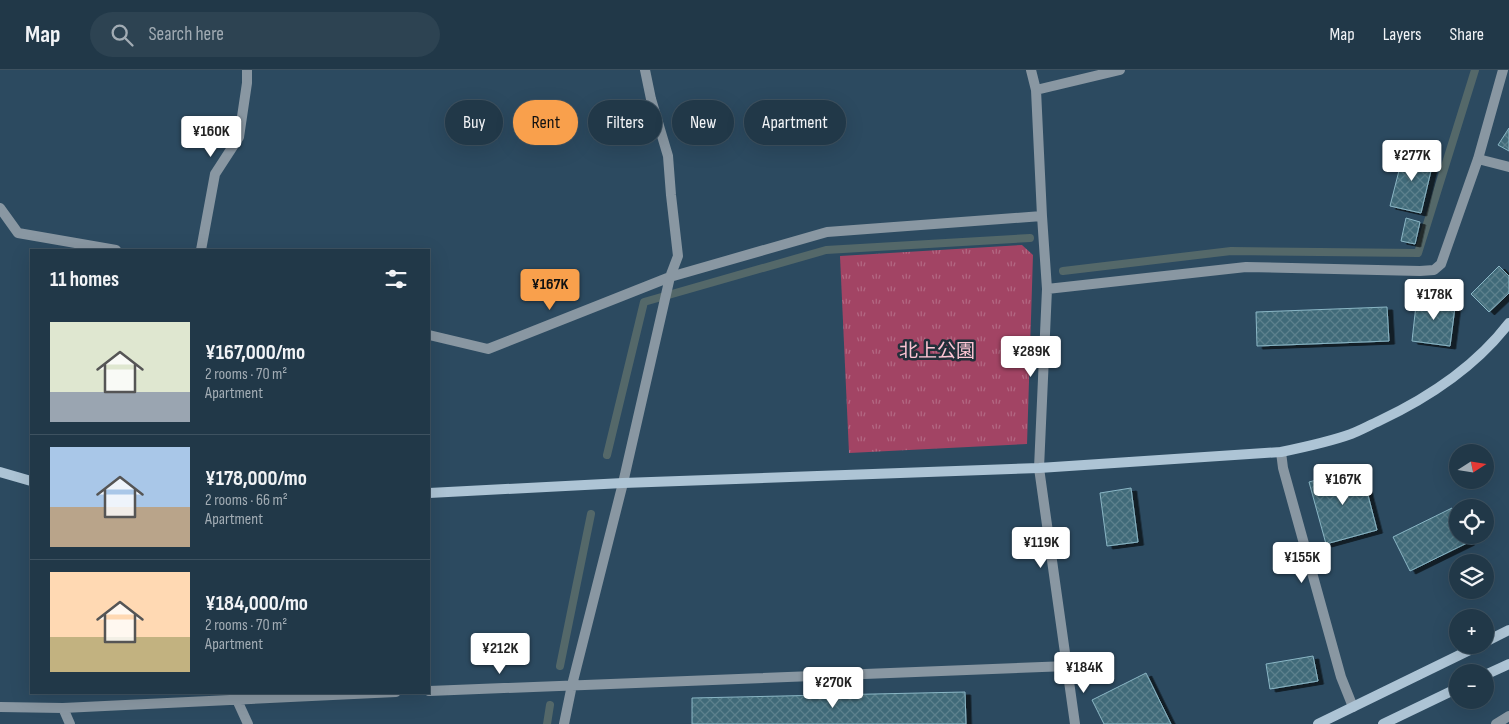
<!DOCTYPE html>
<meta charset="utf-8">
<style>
body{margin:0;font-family:"Sofia Sans Condensed","Noto Sans JP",sans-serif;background:#2d4352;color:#f1f3f6;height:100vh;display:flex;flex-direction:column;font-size:19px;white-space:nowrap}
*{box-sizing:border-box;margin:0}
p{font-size:16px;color:#a2acb4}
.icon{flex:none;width:28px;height:28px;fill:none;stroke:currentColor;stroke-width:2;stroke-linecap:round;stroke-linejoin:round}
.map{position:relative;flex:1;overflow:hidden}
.drawer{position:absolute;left:30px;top:179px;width:400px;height:445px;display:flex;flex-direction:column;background:#213848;border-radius:0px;box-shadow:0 5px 20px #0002,0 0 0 1px #3e5260}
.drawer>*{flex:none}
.guide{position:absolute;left:445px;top:30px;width:475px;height:45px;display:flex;gap:10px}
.needle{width:32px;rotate:78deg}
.fabs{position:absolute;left:1449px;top:374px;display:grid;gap:10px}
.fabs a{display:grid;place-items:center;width:45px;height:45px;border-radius:50%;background:#213848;box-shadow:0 5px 20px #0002,0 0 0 1px #3e5260;font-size:25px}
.price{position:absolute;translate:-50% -42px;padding:0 11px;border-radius:5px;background:#fff;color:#222;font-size:16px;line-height:32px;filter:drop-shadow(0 1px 2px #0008)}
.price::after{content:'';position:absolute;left:50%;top:30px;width:15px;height:11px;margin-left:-8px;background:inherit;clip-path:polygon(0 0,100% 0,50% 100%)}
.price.selected{background:#f9a04c;color:#111}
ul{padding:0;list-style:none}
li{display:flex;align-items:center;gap:15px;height:125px;padding:0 20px}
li+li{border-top:1px solid #3e5260}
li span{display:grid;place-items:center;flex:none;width:140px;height:100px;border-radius:0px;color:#555}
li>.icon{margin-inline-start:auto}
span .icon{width:60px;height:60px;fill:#fffc;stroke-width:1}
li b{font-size:21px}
h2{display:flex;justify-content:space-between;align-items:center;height:60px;padding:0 20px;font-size:21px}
.pill{padding:0 18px;border-radius:22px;background:#213848;box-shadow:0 5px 20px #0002,0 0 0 1px #3e5260;font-size:18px;line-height:45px}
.pill.selected{background:#f9a04c;color:#111}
header{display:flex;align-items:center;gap:30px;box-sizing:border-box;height:70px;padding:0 25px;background:#213848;border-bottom:1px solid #3e5260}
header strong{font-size:24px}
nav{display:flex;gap:28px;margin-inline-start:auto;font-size:18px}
.search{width:350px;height:45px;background:#2d4352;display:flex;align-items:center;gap:12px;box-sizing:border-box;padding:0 18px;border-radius:28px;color:#a2acb4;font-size:19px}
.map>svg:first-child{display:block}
.grass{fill:url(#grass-tufts)}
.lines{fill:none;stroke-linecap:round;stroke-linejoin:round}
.stream{stroke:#546869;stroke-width:8}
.building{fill:url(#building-cross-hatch);stroke:#8ab6c5;filter:url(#shadow)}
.lane{stroke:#8997a2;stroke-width:10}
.street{stroke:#8997a2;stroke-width:10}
.secondary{stroke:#adc4d5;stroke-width:10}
.labels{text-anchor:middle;stroke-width:5;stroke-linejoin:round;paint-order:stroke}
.park-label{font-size:19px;fill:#fdc5d4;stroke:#212f39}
</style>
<header>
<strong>Map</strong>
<div class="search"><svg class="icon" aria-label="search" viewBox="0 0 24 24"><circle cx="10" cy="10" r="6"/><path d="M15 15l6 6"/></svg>Search here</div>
<nav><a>Map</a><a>Layers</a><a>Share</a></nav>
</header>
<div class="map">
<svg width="1509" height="654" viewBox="0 0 1509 654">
<defs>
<pattern id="grass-tufts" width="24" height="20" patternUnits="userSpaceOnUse" patternTransform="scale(1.25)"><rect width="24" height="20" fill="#a24464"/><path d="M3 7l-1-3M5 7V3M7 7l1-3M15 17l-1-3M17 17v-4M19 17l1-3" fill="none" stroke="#b36883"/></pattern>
<pattern id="building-cross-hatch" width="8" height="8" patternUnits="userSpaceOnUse" patternTransform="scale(1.25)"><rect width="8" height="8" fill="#416b79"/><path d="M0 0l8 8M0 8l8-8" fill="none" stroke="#5c808d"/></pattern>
<filter id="shadow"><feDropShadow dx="5.5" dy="3" stdDeviation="0" flood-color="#0009"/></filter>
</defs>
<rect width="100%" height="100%" fill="#2c4a60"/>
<path class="grass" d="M 1022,175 L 1033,185 L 1027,374 L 849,383 L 840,186 Z"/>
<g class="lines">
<path class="stream" d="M 1063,201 L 1231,181 L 1418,183 L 1475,0
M 607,385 L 644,232 L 826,180 L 1030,168
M 560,596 L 591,444
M 547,654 L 550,635"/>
</g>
<path class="building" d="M 1509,58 L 1509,81 L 1498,75 Z
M 1404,81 L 1434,88 L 1421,143 L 1390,136 Z
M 1406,148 L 1420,152 L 1415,174 L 1401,171 Z
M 1499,196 L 1509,206 L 1509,223 L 1489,242 L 1471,224 Z
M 1425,225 L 1456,229 L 1450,276 L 1412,271 L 1416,235 L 1424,236 Z
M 1387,237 L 1389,271 L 1257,276 L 1256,242 Z
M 1361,398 L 1377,460 L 1326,474 L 1309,412 Z
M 1131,418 L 1138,472 L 1107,476 L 1100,423 Z
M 1452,438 L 1458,448 L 1458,465 L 1466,465 L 1469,472 L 1410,501 L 1393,467 Z
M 1313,586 L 1318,611 L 1270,619 L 1266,594 Z
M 1146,603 L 1171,654 L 1104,654 L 1092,630 Z
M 965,622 L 966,654 L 692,654 L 692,628 Z"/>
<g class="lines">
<path class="lane" d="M 1496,654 L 1509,646"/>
<path class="street" d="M 1031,0 L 1036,20
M 1478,89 L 1509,97
M 0,138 L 18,163 L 116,180
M 201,180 L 215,104 L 239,67 L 247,13 L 247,0
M 1047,219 L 1246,197 L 1420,201 L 1434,200 L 1441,194 L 1478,89 L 1503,0
M 429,265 L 488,279 L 670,207 L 827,162 L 1042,146
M 1281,382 L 1283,398 L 1341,607 L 1353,637
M 429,621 L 1068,596
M 237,630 L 248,654
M 0,637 L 63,638 L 396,622
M 63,638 L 70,654
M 564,654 L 572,615 L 623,413 L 670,207 L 678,186 L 671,125 L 668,86 L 651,29 L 645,0
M 1075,654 L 1039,398 L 1047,219 L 1042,146 L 1036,20 L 1120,0"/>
<path class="secondary" d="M 0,402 L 31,411
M 429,423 L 623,413 L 1039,398 L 1281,382 C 1305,377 1329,372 1351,364 C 1361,360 1370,355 1379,351 C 1428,328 1476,296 1509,253
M 1485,572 L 1509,560
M 1485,605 L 1509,594
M 1318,654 L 1480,575
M 1383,654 L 1458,618"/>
</g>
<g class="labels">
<g class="park-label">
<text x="937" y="287">北上公園</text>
</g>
</g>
</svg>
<div class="fabs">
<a><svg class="needle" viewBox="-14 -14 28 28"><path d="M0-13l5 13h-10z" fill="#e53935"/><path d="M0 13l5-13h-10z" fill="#a2acb4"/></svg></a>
<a><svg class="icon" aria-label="locate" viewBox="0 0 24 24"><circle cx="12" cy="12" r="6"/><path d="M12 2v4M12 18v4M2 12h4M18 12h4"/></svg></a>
<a><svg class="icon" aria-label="layers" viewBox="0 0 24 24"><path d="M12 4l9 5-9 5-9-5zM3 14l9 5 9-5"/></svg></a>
<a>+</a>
<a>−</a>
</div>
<b class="price" style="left:211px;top:88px">¥160K</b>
<b class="price" style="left:1412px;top:112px">¥277K</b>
<b class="price selected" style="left:550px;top:241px">¥167K</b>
<b class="price" style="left:1434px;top:251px">¥178K</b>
<b class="price" style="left:1031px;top:308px">¥289K</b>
<b class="price" style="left:1343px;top:436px">¥167K</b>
<b class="price" style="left:1041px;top:499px">¥119K</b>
<b class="price" style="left:1302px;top:514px">¥155K</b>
<b class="price" style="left:500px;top:605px">¥212K</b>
<b class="price" style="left:1084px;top:624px">¥184K</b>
<b class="price" style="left:833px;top:639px">¥270K</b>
<div class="guide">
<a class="pill">Buy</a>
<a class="pill selected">Rent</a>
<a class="pill">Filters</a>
<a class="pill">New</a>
<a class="pill">Apartment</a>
</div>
<section class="drawer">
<h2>11 homes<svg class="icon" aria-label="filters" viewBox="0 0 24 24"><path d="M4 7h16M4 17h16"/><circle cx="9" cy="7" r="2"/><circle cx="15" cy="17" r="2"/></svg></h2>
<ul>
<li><span style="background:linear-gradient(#dfe7d0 70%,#9aa5b1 0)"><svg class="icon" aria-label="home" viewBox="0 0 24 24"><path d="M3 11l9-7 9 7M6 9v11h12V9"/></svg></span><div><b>¥167,000/mo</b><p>2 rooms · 70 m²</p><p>Apartment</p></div></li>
<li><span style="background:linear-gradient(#a9c7e8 60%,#b9a48a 0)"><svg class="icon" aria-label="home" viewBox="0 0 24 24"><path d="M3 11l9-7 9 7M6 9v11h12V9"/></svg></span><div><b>¥178,000/mo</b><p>2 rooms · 66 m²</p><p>Apartment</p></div></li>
<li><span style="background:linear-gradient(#ffd9b3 65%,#c2b280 0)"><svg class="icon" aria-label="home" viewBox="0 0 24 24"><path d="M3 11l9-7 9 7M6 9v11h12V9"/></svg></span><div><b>¥184,000/mo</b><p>2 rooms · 70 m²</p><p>Apartment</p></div></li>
</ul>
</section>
</div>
